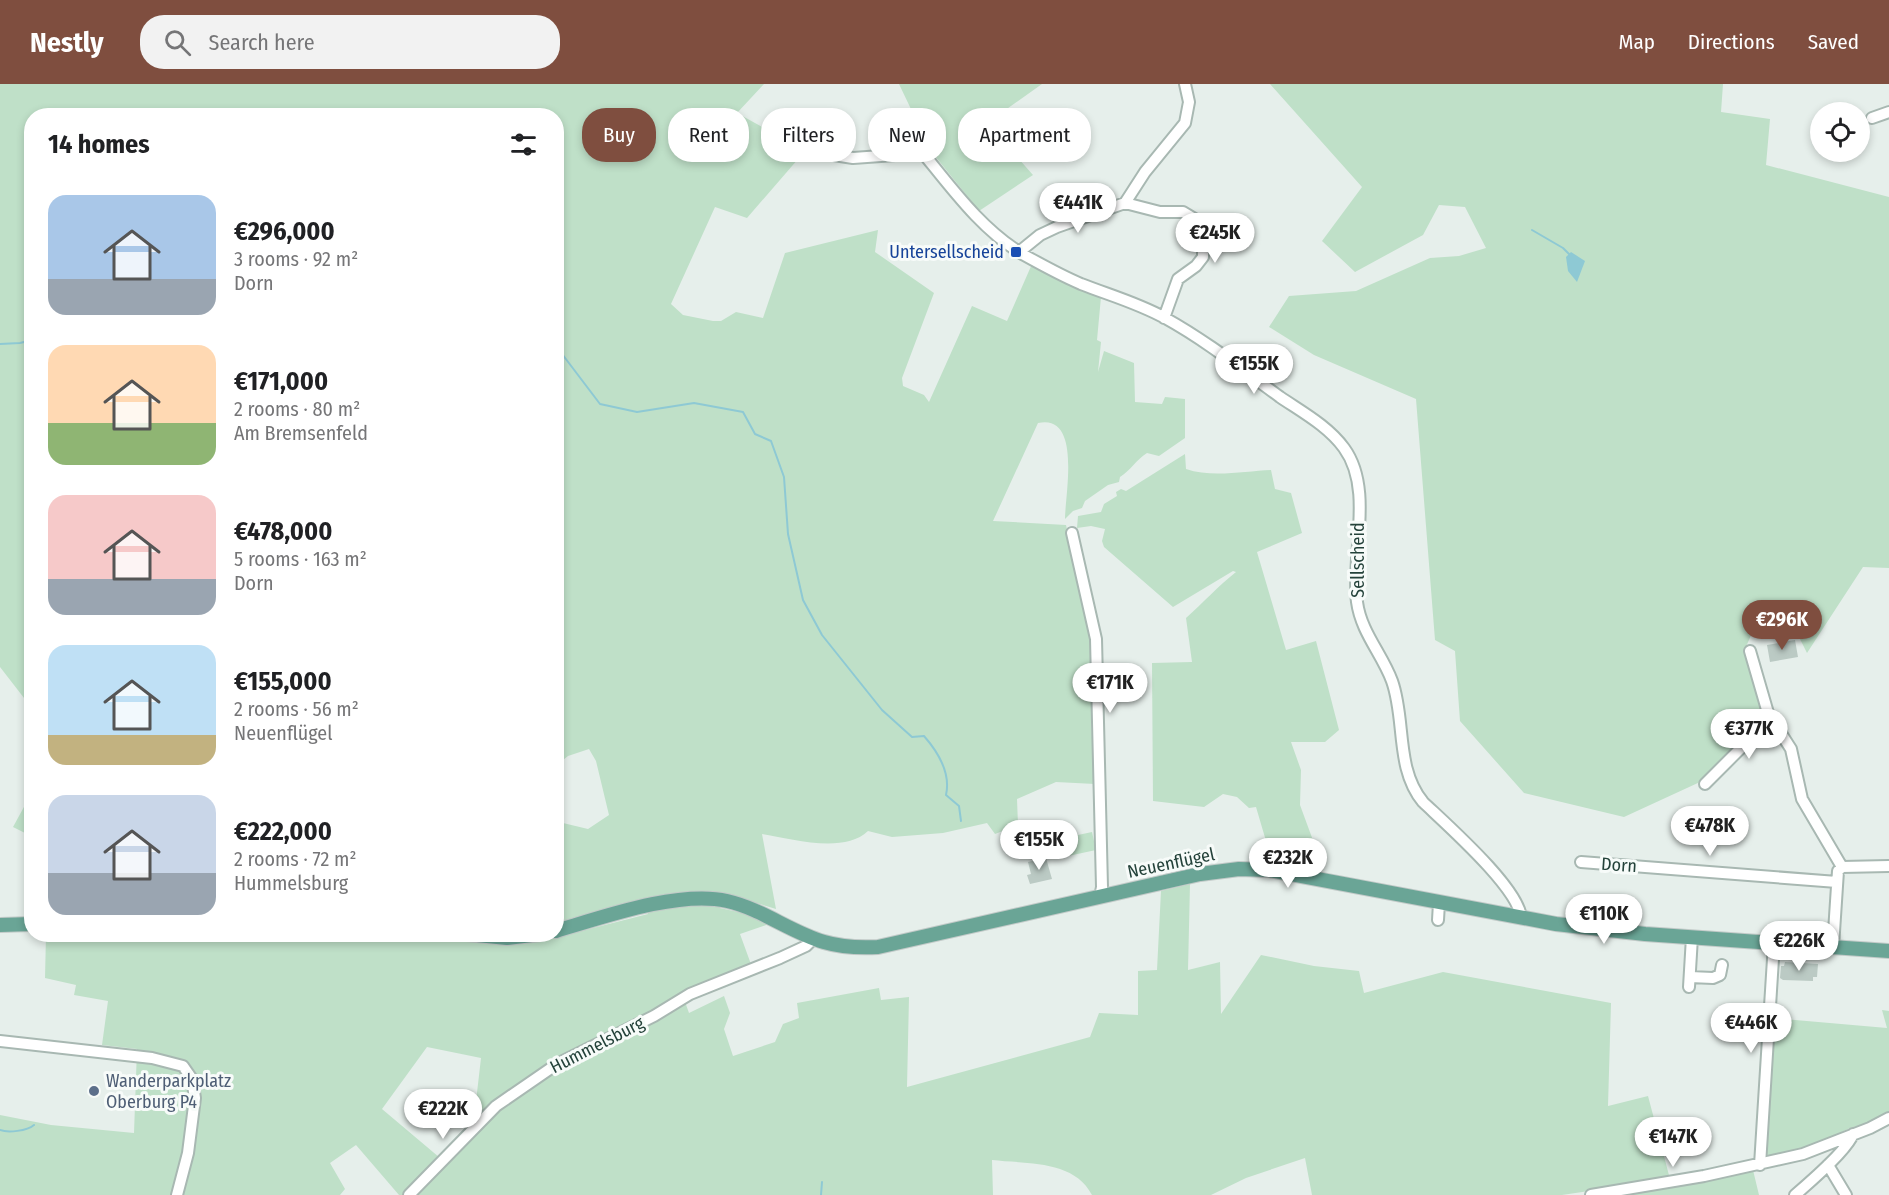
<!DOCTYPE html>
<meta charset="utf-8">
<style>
body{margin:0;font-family:"Fira Sans Condensed",sans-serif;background:#f2f2f2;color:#202124;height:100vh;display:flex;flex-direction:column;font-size:22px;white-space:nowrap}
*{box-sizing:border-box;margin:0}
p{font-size:20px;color:#757577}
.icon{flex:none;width:33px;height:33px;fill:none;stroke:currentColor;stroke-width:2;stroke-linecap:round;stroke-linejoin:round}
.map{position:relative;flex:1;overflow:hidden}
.sheet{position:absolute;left:24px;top:24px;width:540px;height:834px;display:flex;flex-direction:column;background:#fff;border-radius:24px;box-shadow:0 3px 9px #0003}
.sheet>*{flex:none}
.top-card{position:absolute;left:582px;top:24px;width:570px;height:54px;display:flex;gap:12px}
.buttons{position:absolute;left:1810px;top:18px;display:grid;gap:12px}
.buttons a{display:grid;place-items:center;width:60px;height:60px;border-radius:50%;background:#fff;box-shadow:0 3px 9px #0003;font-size:30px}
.price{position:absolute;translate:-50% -51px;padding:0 14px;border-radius:21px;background:#fff;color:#222;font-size:20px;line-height:39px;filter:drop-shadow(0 2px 3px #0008)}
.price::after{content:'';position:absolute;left:50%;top:36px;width:18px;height:14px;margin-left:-9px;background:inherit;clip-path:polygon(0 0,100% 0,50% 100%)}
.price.current{background:#7f4e3f;color:#fff}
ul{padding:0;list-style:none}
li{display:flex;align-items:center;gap:18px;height:150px;padding:0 24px}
li span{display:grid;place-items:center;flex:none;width:168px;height:120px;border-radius:18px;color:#555}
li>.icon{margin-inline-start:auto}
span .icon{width:72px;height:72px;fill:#fffc;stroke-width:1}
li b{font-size:26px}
h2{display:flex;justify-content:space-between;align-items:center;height:72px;padding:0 24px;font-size:26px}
.chip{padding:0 21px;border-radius:24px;background:#fff;box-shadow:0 3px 9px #0003;font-size:21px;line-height:54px}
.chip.current{background:#7f4e3f;color:#fff}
header{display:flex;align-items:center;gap:36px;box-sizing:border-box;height:84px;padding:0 30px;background:#7f4e3f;color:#fff}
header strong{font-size:28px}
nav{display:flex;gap:33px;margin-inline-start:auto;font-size:21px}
.search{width:420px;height:54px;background:#f2f2f2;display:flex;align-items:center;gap:15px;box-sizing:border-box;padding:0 21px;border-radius:24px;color:#757577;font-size:22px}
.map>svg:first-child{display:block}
.green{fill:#bfe0c8;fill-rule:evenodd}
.water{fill:#8ec9d4}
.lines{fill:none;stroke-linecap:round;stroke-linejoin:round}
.stream{stroke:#8ec9d4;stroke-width:2}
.building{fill:#bbcac4}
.minor-casing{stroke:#a8b8b2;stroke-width:14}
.major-casing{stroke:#c2cac8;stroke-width:16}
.minor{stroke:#fff;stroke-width:10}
.major{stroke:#6aa596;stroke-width:14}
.transit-dot{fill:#1a4fb4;stroke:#f7fbf9;stroke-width:2}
.service-dot{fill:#5c6f8a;stroke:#f7fbf9;stroke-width:2}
.labels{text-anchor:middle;stroke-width:6;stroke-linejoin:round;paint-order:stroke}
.transit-label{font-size:18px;fill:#164399;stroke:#f7fbf9;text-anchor:end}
.street-label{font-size:18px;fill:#24423a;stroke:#f7fbf9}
.service-label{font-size:18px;fill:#4e5e75;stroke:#f7fbf9;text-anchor:start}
</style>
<header>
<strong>Nestly</strong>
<div class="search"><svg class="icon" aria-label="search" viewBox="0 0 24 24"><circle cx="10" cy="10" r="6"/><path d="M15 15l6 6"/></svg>Search here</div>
<nav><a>Map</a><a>Directions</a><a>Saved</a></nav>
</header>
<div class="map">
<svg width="1889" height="1111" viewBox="0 0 1889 1111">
<rect width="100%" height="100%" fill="#e6efeb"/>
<path class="green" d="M 0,0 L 764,0 L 737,29 L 805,67 L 747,134 L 715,123 L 671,220 L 683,231 L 713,237 L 721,237 L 736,228 L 763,234 L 785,169 L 878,146 L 875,168 L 934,209 L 902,294 L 903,302 L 924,311 L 929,318 L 972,222 L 1007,237 L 1032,180 L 1101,213 L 1097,256 L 1101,258 L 1098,288 L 1104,267 L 1134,279 L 1135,318 L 1162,320 L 1165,313 L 1185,315 L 1185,354 L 1159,372 L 1147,369 C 1136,376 1131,386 1120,393 L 1119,398 L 1108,401 L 1085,417 L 1082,424 L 1073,427 L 1065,435 C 1065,411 1082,329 1038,339 L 993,437 L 1066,441 L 1092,557 L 1091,638 L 1095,700 L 1056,698 L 1017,715 L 1018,741 L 995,750 L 987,739 L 943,749 L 892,753 L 868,747 C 844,770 792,755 762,750 L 776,825 L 721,808 L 720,824 L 747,830 L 769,840 L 740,850 L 752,883 L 684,915 L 689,929 L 724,912 L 730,929 L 724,945 L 733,972 L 775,958 L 783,940 L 799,934 L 797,919 L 879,904 L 881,916 L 909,913 L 907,1003 L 1090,953 L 1099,929 L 1138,931 L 1138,887 L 1157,886 L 1161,807 L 1190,800 L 1188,886 L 1220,878 L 1221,930 L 1261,871 L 1314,882 L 1359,887 L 1364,909 L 1443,888 L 1611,919 L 1608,1022 L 1648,1012 L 1670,1095 L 1562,1111 L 1312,1111 L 1305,1074 L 1246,1094 L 1211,1111 L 1092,1111 C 1074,1076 1028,1080 992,1076 L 993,1111 L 399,1111 L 356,1061 L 330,1079 L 345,1105 L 340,1111 L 0,1111 L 0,1031 L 51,1041 L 134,1049 L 137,965 L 102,961 L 108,917 L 74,911 L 76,901 L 45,894 L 46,851 L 442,850 L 473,857 L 506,860 L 546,856 L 648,830 L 645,818 L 557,842 L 557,715 L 563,739 L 588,745 L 609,731 L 596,677 L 589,665 L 568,672 L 557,681 L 556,32 L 32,32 L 31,623 L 0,583 ZM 427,963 L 481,974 L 472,1052 L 446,1079 L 382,1025 Z
M 899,0 L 1042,0 L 987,39 L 1033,91 L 979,127 L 931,67 Z
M 1270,0 L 1723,0 L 1721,28 L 1770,35 L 1766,81 L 1889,113 L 1889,484 L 1863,483 L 1807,569 L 1793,541 L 1752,549 L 1745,565 L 1761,627 L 1722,676 L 1700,698 L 1624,733 L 1524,709 L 1460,637 L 1455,567 L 1435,556 L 1416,315 L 1314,271 L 1269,243 L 1289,212 L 1356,207 L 1430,174 L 1459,172 L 1486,164 L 1465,123 L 1439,121 L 1423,151 L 1355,188 L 1322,157 L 1362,103 Z
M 1185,370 L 1186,385 C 1212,394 1245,387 1271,386 L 1275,405 L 1291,409 L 1302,449 L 1257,468 L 1286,566 L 1316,557 L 1339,646 L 1325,658 L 1291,658 L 1301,686 L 1300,721 L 1318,770 L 1314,781 L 1271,774 L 1256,723 L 1249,724 L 1237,713 L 1223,710 L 1204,723 L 1153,717 L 1152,579 L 1192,578 L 1186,534 C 1203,519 1218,502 1236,488 L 1233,487 L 1173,523 L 1104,463 L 1102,457 L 1105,445 L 1091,442 L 1077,444 L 1078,432 L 1101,428 L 1104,420 L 1117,412 L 1116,408 L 1121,405 L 1126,407 Z
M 31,710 L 31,752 L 13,743 Z
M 1092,748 L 1096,766 L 1054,775 L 1050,757 Z
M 1882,926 L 1889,927 L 1889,1029 L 1873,1038 L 1850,1044 L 1819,1059 L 1765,1074 L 1773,934 L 1887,944 Z
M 1753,1086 L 1759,1111 L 1610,1111 Z"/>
<path class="water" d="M 1571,168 L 1585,177 L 1577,198 L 1568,187 L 1566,173 Z"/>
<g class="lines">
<path class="stream" d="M 1532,146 L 1563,164 L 1569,170
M 0,260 L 20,259 L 32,256
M 556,262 L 600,320 L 637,328 L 694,319 L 743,328 L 755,350 L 771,357 L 784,393 L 788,450 L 803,516 L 822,551 L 882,626 L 912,653 L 924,652 C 938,668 951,689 946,711 L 959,722 L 961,737
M 0,1046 C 8,1049 27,1047 34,1041
M 821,1111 L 822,1098"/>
</g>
<path class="building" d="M 1795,556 L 1798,573 L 1770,578 L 1767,561 Z
M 1046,774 L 1052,795 L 1030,800 L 1027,791 L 1031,790 L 1028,778 Z
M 1785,878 L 1818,880 L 1817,893 L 1813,893 L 1813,897 L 1783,896 L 1780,894 L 1781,882 L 1784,882 Z"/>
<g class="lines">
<g class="minor-casing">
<path id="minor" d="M 1872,34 L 1889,28
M 793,57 L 834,71 L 853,74 L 923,69 C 953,106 983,147 1024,171 C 1042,181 1062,192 1081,200 C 1109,211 1138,219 1165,234 C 1205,256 1243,286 1280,313 C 1302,328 1328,342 1344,364 C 1374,405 1351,470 1357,518 C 1361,548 1382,570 1392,597 C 1406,636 1395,684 1423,718 C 1446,740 1520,805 1521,834
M 1125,119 L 1160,128 L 1183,128 L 1193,134 L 1201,143 L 1203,153 L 1203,173 L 1196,182 L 1178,195 L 1164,234
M 1019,168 L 1040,151 L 1057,143 L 1125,119 L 1145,88 L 1185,39 L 1189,18 L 1185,0
M 1072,449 L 1096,555 L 1102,803 L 1100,813
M 1750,567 L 1768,629 L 1791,665 L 1802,715 L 1842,783
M 1705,700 L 1746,659 L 1768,629
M 1581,778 L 1837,798
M 1842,783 L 1889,782
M 1438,836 L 1439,819
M 1833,863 L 1838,787 L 1842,783
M 1690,893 L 1713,894 L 1720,891 L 1722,881
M 1689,903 L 1692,853
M 0,957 L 152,974 L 183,982 L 192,995 L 195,1014 L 188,1069 L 177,1111
M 1760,1081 L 1774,859
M 1828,1081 L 1846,1111
M 409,1111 L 496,1022 L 557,980 L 654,932 L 690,910 L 780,874 L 806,862 L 814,854
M 1591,1111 L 1704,1092 L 1803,1070 L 1870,1044 L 1889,1034
M 1795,1111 C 1809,1099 1848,1065 1853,1050"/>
</g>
<g class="major-casing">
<path id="major" d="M 0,841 L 32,840
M 556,847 C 603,833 679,806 727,817 C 762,825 790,848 824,858 C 841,863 860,864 878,863 L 1200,790 L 1239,785 L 1269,786 L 1556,840 L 1645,850 L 1889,867
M 467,850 L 507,854 L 540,850"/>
</g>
<use href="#minor" class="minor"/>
<use href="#major" class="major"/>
</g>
<rect class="transit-dot" x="1010" y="162" width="12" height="12" rx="3"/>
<circle class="service-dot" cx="94" cy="1007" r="6"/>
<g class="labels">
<g class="transit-label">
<text x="1004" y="174">Untersellscheid</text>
</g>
<g class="street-label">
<text transform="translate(1358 476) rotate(-90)" y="6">Sellscheid</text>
<text transform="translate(1171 779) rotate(-12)" y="6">Neuenflügel</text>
<text transform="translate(1619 781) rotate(4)" y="6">Dorn</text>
<text transform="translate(597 961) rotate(-27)" y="6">Hummelsburg</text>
</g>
<g class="service-label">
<text x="106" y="1003">Wanderparkplatz<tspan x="106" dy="21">Oberburg P4</tspan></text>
</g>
</g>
</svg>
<div class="buttons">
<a><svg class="icon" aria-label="locate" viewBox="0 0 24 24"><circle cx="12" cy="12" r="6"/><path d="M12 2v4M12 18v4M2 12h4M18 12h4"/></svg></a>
</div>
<b class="price" style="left:1078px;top:150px">€441K</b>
<b class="price" style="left:1215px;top:180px">€245K</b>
<b class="price" style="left:1254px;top:311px">€155K</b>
<b class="price current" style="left:1782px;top:567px">€296K</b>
<b class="price" style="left:1110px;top:630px">€171K</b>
<b class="price" style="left:1749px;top:676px">€377K</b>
<b class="price" style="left:1710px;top:773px">€478K</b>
<b class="price" style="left:1039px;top:787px">€155K</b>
<b class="price" style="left:1288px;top:805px">€232K</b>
<b class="price" style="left:1604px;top:861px">€110K</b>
<b class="price" style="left:1799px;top:888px">€226K</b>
<b class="price" style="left:1751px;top:970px">€446K</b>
<b class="price" style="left:443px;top:1056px">€222K</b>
<b class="price" style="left:1673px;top:1084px">€147K</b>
<div class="top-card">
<a class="chip current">Buy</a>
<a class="chip">Rent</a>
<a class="chip">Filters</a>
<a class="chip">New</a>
<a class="chip">Apartment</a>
</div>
<section class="sheet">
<h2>14 homes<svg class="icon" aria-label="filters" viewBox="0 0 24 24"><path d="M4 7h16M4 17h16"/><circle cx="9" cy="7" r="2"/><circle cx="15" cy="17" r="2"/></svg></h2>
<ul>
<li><span style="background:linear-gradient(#a9c7e8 70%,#9aa5b1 0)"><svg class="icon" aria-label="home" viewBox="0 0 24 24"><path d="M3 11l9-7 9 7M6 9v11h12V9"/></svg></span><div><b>€296,000</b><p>3 rooms · 92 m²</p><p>Dorn</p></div></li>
<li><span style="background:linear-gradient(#ffd9b3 65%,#8fb573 0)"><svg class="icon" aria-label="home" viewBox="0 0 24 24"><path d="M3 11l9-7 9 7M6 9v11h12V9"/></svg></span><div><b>€171,000</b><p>2 rooms · 80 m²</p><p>Am Bremsenfeld</p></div></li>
<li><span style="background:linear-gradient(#f6c9c9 70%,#9aa5b1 0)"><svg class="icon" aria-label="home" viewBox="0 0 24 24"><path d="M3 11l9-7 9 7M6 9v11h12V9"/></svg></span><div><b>€478,000</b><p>5 rooms · 163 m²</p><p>Dorn</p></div></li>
<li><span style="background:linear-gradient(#bfe0f5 75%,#c2b280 0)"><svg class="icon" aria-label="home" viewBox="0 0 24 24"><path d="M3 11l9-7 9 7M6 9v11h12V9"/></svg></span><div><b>€155,000</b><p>2 rooms · 56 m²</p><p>Neuenflügel</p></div></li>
<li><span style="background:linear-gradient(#c9d6e8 65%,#9aa5b1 0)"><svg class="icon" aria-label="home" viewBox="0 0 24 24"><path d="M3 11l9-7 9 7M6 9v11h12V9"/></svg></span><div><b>€222,000</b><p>2 rooms · 72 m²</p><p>Hummelsburg</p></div></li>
</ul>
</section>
</div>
